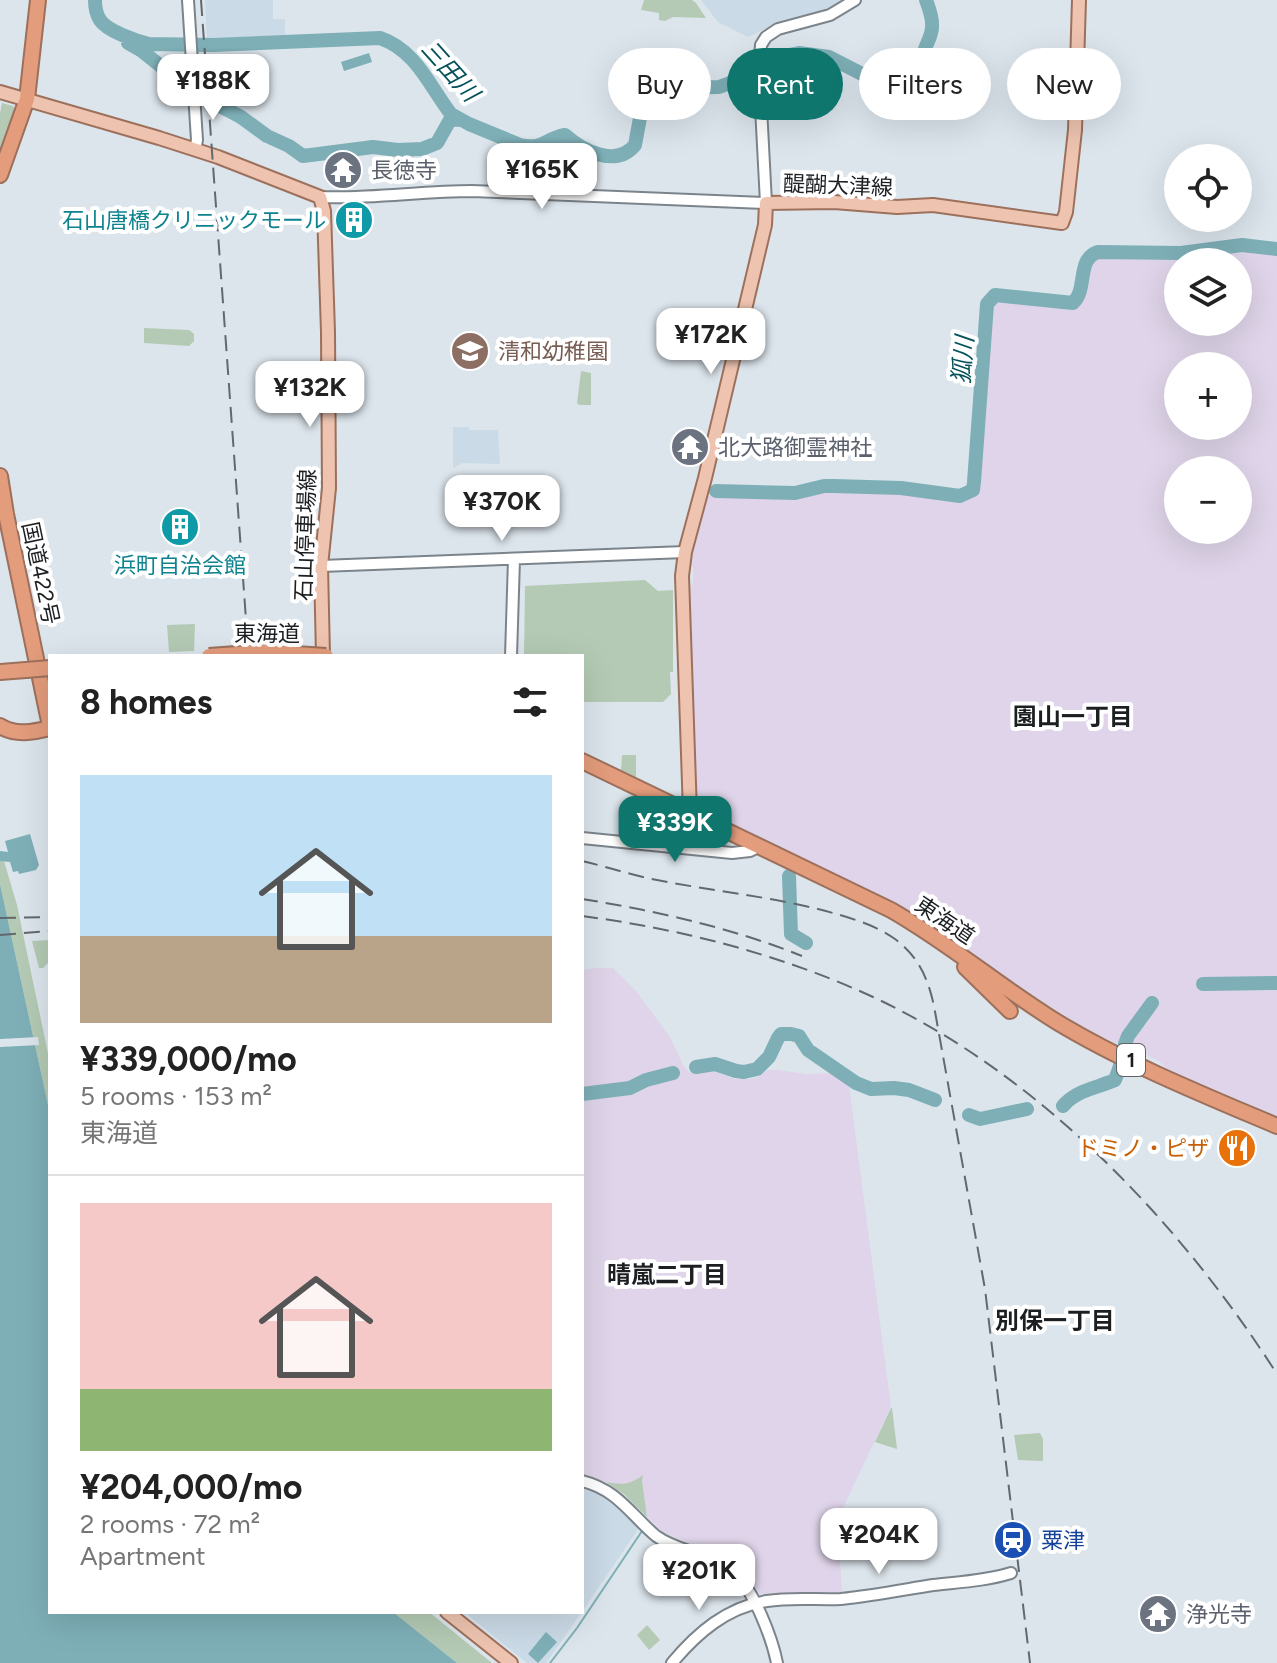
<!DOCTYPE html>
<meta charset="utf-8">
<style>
body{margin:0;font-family:Figtree,"Noto Sans JP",sans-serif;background:#f2f2f2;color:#222;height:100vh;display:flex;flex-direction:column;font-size:30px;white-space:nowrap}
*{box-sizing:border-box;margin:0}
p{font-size:26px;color:#767676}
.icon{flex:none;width:44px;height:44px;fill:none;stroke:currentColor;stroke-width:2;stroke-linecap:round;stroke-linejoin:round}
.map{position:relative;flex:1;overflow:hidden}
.sheet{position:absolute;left:48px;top:654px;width:536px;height:960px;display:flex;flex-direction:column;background:#fff;border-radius:0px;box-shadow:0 8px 32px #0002}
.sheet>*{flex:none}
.guide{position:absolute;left:608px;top:48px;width:548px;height:72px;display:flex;gap:16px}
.fabs{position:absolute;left:1164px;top:144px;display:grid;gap:16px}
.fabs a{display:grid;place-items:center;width:88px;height:88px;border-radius:50%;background:#fff;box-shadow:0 8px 32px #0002;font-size:40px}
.price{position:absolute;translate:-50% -68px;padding:0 18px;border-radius:16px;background:#fff;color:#222;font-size:26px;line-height:52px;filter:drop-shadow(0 2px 4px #0008)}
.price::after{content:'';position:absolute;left:50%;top:48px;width:24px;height:18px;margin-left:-12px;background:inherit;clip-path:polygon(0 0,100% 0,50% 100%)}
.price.selected{background:#0f766e;color:#fff}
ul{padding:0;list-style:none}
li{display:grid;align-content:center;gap:16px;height:424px;padding:0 32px}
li+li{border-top:2px solid #e0e0e0}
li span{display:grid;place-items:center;height:248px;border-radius:0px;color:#555}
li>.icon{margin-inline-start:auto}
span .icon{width:144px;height:144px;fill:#fffc;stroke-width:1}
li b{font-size:34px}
h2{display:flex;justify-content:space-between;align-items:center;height:96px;padding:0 32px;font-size:34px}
.chip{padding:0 28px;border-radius:36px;background:#fff;box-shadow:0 8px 32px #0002;font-size:28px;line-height:72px}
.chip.selected{background:#0f766e;color:#fff}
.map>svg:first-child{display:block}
.built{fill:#cadae6}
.industrial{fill:#dfd4e9;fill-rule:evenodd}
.green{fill:#b4cab4}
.water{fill:#7eafb7}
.pier{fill:#dce5ec}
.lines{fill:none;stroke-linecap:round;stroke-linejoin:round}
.stream{stroke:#7eafb7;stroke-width:2}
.river{stroke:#7eafb7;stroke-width:14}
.minor-casing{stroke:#7c848b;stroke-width:14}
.major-casing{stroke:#9d705c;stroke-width:16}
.highway-casing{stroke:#9d705c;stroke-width:18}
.minor{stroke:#fff;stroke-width:10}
.major{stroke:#eec4b0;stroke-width:12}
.highway{stroke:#e39c7c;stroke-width:14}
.rail{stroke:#63686d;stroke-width:2;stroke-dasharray:16 8;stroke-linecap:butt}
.highway-bridge-casing{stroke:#9d705c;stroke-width:18;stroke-linecap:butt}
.highway-bridge{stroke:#e39c7c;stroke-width:14}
.labels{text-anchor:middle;stroke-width:8;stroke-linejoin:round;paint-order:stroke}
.shield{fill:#fff;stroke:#606264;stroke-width:2}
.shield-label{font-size:20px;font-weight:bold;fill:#1c1f22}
.worship-label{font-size:22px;fill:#5b616d;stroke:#fff;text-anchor:start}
.street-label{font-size:22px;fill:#1c1f22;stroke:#fff}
.culture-label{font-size:22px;fill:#0d838f;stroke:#fff;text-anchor:end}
.education-label{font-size:22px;fill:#785e54;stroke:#fff;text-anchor:start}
.food-label{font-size:22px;fill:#c56008;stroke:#fff;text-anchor:end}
.transit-label{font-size:22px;fill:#164399;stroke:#fff;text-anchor:start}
.water-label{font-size:24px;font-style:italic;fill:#06525b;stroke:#fff}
.neighbourhood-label{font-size:24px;font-weight:bold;fill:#1c1f22;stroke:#fff}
</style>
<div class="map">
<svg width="1277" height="1663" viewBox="0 0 1277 1663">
<rect width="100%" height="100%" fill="#dce5ec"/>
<path class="built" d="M 205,0 L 273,0 L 273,19 L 285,19 L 285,35 L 207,39 Z
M 701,0 L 844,0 L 824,10 L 783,20 L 748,37 L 718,22 Z
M 453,427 L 469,427 L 469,430 L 498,430 L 500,464 L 463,463 L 453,468 Z
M 582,1489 L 601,1494 L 614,1503 L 639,1528 L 582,1612 Z
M 464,1612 L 582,1612 L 546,1663 L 527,1663 Z"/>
<path class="industrial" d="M 1253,250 L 1277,254 L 1277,1116 L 1190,1079 L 1165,1067 L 1160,1062 L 1134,1048 L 1127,1049 L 1085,1028 L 1023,990 L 904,907 L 706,812 L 699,804 L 696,795 L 689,590 L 693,582 L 693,567 L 690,563 L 690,559 L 707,496 L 796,495 L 821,489 L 903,490 L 960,498 L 976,491 L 989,303 L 995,298 L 1074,305 L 1083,299 L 1089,260 L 1095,256 L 1187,256 L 1225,251 ZM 1178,262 L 1238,262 L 1238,322 L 1178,322 ZM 1178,366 L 1238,366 L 1238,426 L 1178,426 ZM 1178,470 L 1238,470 L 1238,530 L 1178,530 Z
M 597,968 L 613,968 L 636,991 L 670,1037 L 683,1065 L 689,1072 L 694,1074 L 714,1071 L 735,1079 L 749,1079 L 756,1078 L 768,1070 L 778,1070 L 806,1074 L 835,1073 L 849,1085 L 891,1407 L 840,1514 L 837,1515 L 842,1591 L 840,1593 L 760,1594 L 742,1567 L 736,1563 L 663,1532 L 647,1517 L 642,1481 L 616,1485 L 582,1475 L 582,970 Z"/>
<path class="green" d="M 644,0 L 692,0 L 696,3 L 706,18 L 673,17 L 665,21 L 659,20 L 659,13 L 641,10 Z
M 2,103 L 13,106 L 15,109 L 0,152 L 0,113 Z
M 144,328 L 189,330 L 194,334 L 194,341 L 189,346 L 144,343 Z
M 581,371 L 591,373 L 591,405 L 579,405 L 577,403 Z
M 645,580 L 658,591 L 673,590 L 673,672 L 670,672 L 671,694 L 663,702 L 582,702 L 582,656 L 524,656 L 525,586 Z
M 195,624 L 194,651 L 169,652 L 167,625 Z
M 622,755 L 636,755 L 636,777 L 621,770 Z
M 0,861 L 4,861 L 17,905 L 50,1063 L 50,1114 L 0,884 Z
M 50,940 L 50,961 L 43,968 L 39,968 L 32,941 Z
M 891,1408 L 892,1408 L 897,1449 L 875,1442 Z
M 1040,1433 L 1043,1439 L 1043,1461 L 1018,1460 L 1014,1435 Z
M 643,1475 L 642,1481 L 647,1517 L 624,1494 L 606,1482 C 622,1485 630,1485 643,1475 Z
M 393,1612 L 429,1612 L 492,1663 L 457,1663 Z
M 647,1625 L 660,1640 L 649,1650 L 637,1635 Z"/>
<path class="water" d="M 369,53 L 372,62 L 344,71 L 341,62 Z
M 30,834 L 39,865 L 36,870 L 19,874 L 18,871 L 13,872 L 10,862 L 0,861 L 0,851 L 8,852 L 5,841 Z
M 0,884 L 50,1114 L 50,1612 L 393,1612 L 457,1663 L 0,1663 Z
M 546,1632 L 557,1642 L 538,1663 L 528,1654 Z"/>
<path class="pier" d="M 38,1037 L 39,1045 L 0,1047 L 0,1039 Z"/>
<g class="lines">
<path class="stream" d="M 550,1663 L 577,1628 L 642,1531"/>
<path class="river" d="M 95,0 C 95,7 96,14 100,20 C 107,31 136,41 149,44 L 213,45 L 380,38 C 416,50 430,87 451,114 L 469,124 L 520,145 C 544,150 544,139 565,135 C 583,151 616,168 635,145 L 642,107 L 646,100 L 652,94 L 670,88 L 719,87 L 730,83 L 763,61 L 784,56 L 799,53 L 829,57 L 862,74 L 909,91 L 922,92 C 930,79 921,67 924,52 C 926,44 932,36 932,27 C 933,18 929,8 926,0
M 128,43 L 142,51 L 162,67 L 200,89 L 222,107 L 241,117 L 267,136 L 289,146 L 303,156 L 373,147 L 398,150 L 422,149 L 437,143 L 450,120 L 452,119 L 461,120
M 716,491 L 795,493 L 824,486 L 834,486 L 901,488 L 960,496 L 973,490 L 974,482 L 987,304 L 995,295 L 1073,303 C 1088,289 1076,259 1098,252 L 1181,253 L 1242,245 L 1277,249
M 789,876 L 791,934 L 806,943
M 1203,984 L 1277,983
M 1125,1044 L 1128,1036 L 1152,1003
M 696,1067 L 715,1064 L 736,1071 L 744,1072 L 757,1069 L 769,1057 L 778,1038 L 781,1034 L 791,1034 L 799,1036 L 808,1050 L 856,1083 L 871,1089 L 894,1088 L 909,1090 L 935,1100
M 582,1094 L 630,1088 L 646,1080 L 673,1073
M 1063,1106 C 1076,1090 1097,1088 1115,1080 L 1120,1066
M 969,1115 L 980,1119 L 1027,1109"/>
<g class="minor-casing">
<path id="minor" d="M 188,0 L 197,140 L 195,150
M 320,197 C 370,199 422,191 472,191 L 766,203 L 759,69 L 761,45 L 766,37 L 778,29 L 830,15 L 855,0
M 321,566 L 685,552
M 511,656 L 514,559
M 582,838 L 732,853 L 750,851 L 760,846
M 582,1481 C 618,1490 630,1514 656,1536 C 671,1547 691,1551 708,1558 C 717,1562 727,1566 735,1573 C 754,1591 772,1638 777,1663
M 672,1663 C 697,1633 727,1607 767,1601 C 791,1597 817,1600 841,1599 C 872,1596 902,1590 933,1585 C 959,1582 985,1581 1011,1573"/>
</g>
<g class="major-casing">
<path id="major" d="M 0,92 L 159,138 L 218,157 L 320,197 L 324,211 L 328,332 L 329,488 L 321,566 L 323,656
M 690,813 L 682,576 L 685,552 L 705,478 L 765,225 L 766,203 L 834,202 L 897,207 L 933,205 L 1062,223 L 1066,212 L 1075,130 L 1079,0
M 447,1612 L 511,1663"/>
</g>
<g class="highway-casing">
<path id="highway" d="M 0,175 L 27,99 L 38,0
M 0,476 L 6,514 L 50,726
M 0,672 L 26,670
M 0,726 C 15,736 34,732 50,728
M 582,761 L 891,910 C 949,943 1000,987 1057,1022 C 1125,1063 1204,1095 1277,1126
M 965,967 L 1010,1011"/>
</g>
<use href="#minor" class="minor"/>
<use href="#major" class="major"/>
<use href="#highway" class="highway"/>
<path class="rail" d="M 201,0 L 248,647 L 250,656
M 582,861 C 604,866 625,873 647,878 C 709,891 772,896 833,913 C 854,919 877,926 895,939 C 918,956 928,978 934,1006 L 985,1289 L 1030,1663
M 582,899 C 657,911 732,928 802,956
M 582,916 C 682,929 782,955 873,997 C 1040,1075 1179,1221 1277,1374
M 0,918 L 50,917
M 0,935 L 50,931"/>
<g class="highway-bridge-casing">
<path id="highway-bridge" d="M 209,656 L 265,652 L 326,656
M 26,670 L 50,668"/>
</g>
<use href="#highway-bridge" class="highway-bridge"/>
</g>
<defs>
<g id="temple-disc" transform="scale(2)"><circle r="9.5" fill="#6b7280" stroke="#fff"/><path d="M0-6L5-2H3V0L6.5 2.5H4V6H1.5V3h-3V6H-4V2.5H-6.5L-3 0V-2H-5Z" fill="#fff"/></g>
<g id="building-disc" transform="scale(2)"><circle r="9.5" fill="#0f9aa8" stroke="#fff"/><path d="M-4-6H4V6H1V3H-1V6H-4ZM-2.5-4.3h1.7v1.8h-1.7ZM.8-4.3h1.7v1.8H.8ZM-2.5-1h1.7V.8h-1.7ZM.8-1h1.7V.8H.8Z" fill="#fff"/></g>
<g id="school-disc" transform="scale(2)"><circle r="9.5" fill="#8d6e63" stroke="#fff"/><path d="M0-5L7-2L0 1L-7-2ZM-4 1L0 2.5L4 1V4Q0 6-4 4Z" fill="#fff"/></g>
<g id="restaurant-disc" transform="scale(2)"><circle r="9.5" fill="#e8710a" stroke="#fff"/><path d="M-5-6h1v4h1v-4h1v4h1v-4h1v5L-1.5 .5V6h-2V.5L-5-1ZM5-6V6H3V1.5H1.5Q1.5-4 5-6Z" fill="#fff"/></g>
<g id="station-disc" transform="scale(2)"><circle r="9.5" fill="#1a4fb4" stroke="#fff"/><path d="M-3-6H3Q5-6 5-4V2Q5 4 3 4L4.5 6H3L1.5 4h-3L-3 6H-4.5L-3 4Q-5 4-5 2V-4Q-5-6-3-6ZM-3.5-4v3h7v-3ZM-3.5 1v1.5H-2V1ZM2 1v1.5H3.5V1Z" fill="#fff"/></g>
</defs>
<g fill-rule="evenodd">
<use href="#temple-disc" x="343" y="170"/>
<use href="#building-disc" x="354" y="220"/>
<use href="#school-disc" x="470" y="351"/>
<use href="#temple-disc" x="690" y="447"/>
<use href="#building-disc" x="180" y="527"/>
<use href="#restaurant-disc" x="1237" y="1148"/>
<use href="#station-disc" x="1013" y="1540"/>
<use href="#temple-disc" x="1158" y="1614"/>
</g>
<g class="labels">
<rect class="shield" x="1117" y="1044" width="28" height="32" rx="6"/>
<g class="shield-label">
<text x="1131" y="1067">1</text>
</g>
<g class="worship-label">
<text x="371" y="178">長徳寺</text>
<text x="718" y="455">北大路御霊神社</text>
<text x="1186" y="1622">浄光寺</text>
</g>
<g class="street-label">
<text transform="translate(838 185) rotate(2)" y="8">醍醐大津線</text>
<text transform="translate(305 535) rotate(-88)" y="8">石山停車場線</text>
<text transform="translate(41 573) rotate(78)" y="8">国道422号</text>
<text x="267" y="641">東海道</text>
<text transform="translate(945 920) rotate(34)" y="8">東海道</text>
</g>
<g class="culture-label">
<text x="326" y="228">石山唐橋クリニックモール</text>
<text x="180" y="573" text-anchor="middle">浜町自治会館</text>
</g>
<g class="education-label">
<text x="498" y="359">清和幼稚園</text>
</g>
<g class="food-label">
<text x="1209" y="1156">ドミノ・ピザ</text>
</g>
<g class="transit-label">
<text x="1041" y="1548">粟津</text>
</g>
<g class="water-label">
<text transform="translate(450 71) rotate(48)" y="8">三田川</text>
<text transform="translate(963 360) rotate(-85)" y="8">狐川</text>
</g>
<g class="neighbourhood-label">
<text x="1073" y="725">園山一丁目</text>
<text x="667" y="1283">晴嵐二丁目</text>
<text x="1055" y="1329">別保一丁目</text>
</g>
</g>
</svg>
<div class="fabs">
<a><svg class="icon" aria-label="locate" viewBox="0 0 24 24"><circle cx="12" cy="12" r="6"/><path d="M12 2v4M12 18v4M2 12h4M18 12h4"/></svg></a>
<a><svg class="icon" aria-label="layers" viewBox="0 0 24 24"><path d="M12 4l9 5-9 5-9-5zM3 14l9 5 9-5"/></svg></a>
<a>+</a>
<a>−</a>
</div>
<b class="price" style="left:213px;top:122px">¥188K</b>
<b class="price" style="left:542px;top:211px">¥165K</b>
<b class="price" style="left:711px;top:376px">¥172K</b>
<b class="price" style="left:310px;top:429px">¥132K</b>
<b class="price" style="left:502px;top:543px">¥370K</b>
<b class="price selected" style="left:675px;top:864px">¥339K</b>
<b class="price" style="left:879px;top:1576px">¥204K</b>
<b class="price" style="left:699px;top:1612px">¥201K</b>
<div class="guide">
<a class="chip">Buy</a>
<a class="chip selected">Rent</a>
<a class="chip">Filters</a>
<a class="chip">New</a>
</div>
<section class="sheet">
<h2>8 homes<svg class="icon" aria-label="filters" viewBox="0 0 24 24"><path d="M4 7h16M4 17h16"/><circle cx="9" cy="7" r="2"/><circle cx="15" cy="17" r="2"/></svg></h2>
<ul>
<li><span style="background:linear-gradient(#bfe0f5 65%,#b9a48a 0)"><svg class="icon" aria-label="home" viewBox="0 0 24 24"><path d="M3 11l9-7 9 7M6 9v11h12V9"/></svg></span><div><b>¥339,000/mo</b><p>5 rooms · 153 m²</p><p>東海道</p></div></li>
<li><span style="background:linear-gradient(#f6c9c9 75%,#8fb573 0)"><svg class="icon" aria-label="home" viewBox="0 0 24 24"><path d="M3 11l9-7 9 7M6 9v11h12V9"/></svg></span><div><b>¥204,000/mo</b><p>2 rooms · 72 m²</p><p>Apartment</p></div></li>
</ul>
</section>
</div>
